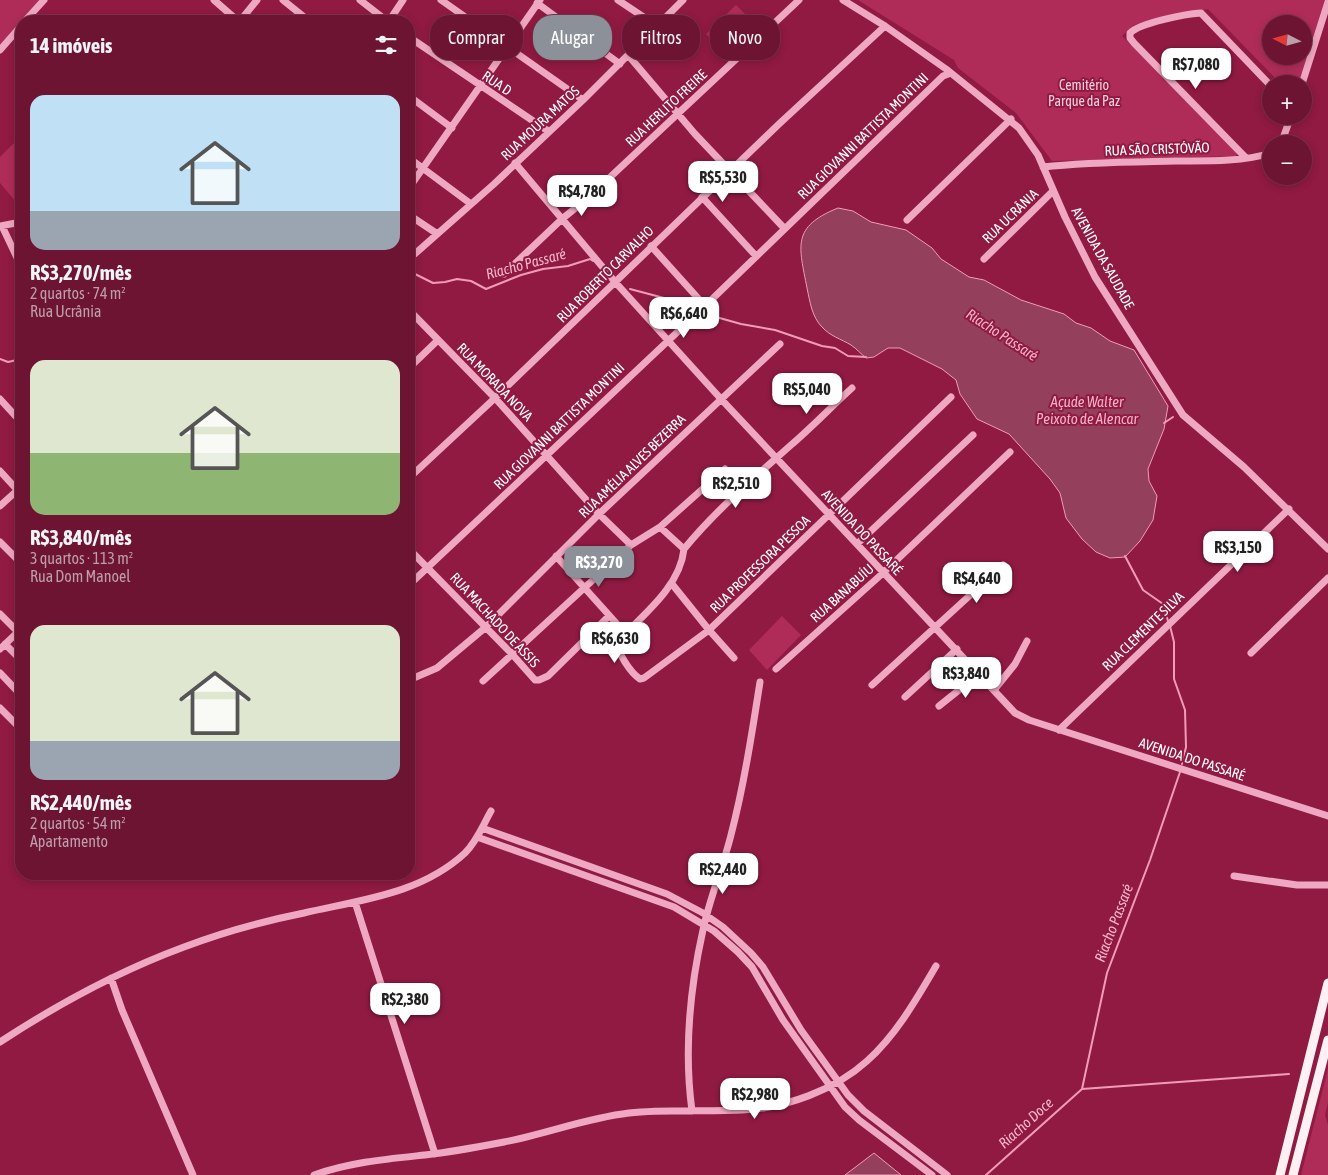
<!DOCTYPE html>
<html lang="pt">
<meta charset="utf-8">
<style>
body{margin:0;font-family:"Asap Condensed",sans-serif;background:#711d39;color:#f1f3f6;height:100vh;display:flex;flex-direction:column;font-size:19px;white-space:nowrap}
*{box-sizing:border-box;margin:0}
p{font-size:16px;color:#be9eab}
.icon{flex:none;width:28px;height:28px;fill:none;stroke:currentColor;stroke-width:2;stroke-linecap:round;stroke-linejoin:round}
.map{position:relative;flex:1;overflow:hidden}
.drawer{position:absolute;left:15px;top:15px;width:400px;height:865px;display:flex;flex-direction:column;background:#6c1431;border-radius:20px;box-shadow:0 2px 8px #0003,0 0 0 1px #7f334d}
.drawer>*{flex:none}
.top-card{position:absolute;left:430px;top:15px;width:475px;height:45px;display:flex;gap:10px}
.needle{width:32px;rotate:276deg}
.controls{position:absolute;left:1262px;top:15px;display:grid;gap:10px}
.controls a{display:grid;place-items:center;width:50px;height:50px;border-radius:50%;background:#6c1431;box-shadow:0 2px 8px #0003,0 0 0 1px #7f334d;font-size:25px}
.price{position:absolute;translate:-50% -42px;padding:0 11px;border-radius:10px;background:#fff;color:#222;font-size:16px;line-height:32px;filter:drop-shadow(0 1px 2px #0008)}
.price::after{content:'';position:absolute;left:50%;top:30px;width:15px;height:11px;margin-left:-8px;background:inherit;clip-path:polygon(0 0,100% 0,50% 100%)}
.price.active{background:#8c9099;color:#fff}
ul{padding:0;list-style:none}
li{display:grid;align-content:center;gap:10px;height:265px;padding:0 15px}
li span{display:grid;place-items:center;height:155px;border-radius:15px;color:#555}
li>.icon{margin-inline-start:auto}
span .icon{width:90px;height:90px;fill:#fffc;stroke-width:1}
li b{font-size:21px}
h2{display:flex;justify-content:space-between;align-items:center;height:60px;padding:0 15px;font-size:21px}
.tag{padding:0 18px;border-radius:20px;background:#6c1431;box-shadow:0 2px 8px #0003,0 0 0 1px #7f334d;font-size:18px;line-height:45px}
.tag.active{background:#8c9099;color:#fff}
.map>svg:first-child{display:block}
.green{fill:#af2c59;fill-rule:evenodd}
.water{fill:#943f5b;stroke:#f19bba}
.lines{fill:none;stroke-linecap:round;stroke-linejoin:round}
.stream{stroke:#f19bba;stroke-width:2}
.minor{stroke:#efa8c1;stroke-width:7}
.major{stroke:#fff0f4;stroke-width:9}
.labels{text-anchor:middle;stroke-width:4;stroke-linejoin:round;paint-order:stroke}
.street-label{font-size:14px;fill:#fff;stroke:#901a41}
.park-label{font-size:14px;fill:#fbcede;stroke:#901a41}
.water-label{font-size:15px;font-style:italic;fill:#f6b4cb;stroke:#901a41}
</style>
<div class="map">
<svg width="1328" height="1175" viewBox="0 0 1328 1175">
<rect width="100%" height="100%" fill="#901a41"/>
<path class="green" d="M 0,0 L 40,0 L 0,45 Z
M 858,0 L 1326,0 L 1300,84 L 1281,84 L 1208,9 L 1134,25 L 1122,36 L 1238,151 L 1236,156 L 1052,161 L 1016,113 L 958,68 L 954,60 ZM 1271,24 L 1304,24 L 1304,56 L 1271,56 Z
M 736,5 L 758,27 L 727,56 L 706,34 Z
M 21,136 L 21,208 L 0,183 L 0,157 Z
M 782,616 L 801,635 L 767,670 L 749,650 Z
M 1328,1069 L 1328,1102 L 1325,1115 L 1328,1125 L 1328,1175 L 1301,1175 Z"/>
<path class="water" d="M 838,208 L 853,211 L 871,222 L 906,230 L 932,248 L 941,259 L 969,277 L 984,280 L 1021,300 L 1064,314 L 1076,323 L 1091,328 L 1110,341 L 1134,350 L 1168,406 L 1164,429 L 1148,469 L 1149,481 L 1157,496 L 1153,520 L 1140,541 L 1125,557 L 1110,558 L 1096,552 L 1082,539 L 1066,518 L 1060,493 L 1050,479 L 1009,434 L 977,419 L 960,394 L 956,380 L 942,369 L 900,348 L 888,348 L 874,357 L 866,358 C 861,354 857,349 851,345 C 841,339 830,336 822,327 C 812,317 810,302 807,288 C 799,246 791,227 838,208 Z
M 874,1153 L 901,1175 L 845,1175 Z"/>
<g class="lines">
<path class="stream" d="M 409,271 L 433,283 L 445,282 L 457,279 L 471,281 L 486,289 L 521,275 L 543,269 L 568,266 L 590,259 L 593,261
M 630,289 L 683,303 L 694,310
M 709,315 L 741,324 L 775,330 L 822,346 L 835,348 L 848,356 L 866,357
M 0,359 L 8,362 L 21,359
M 1164,423 L 1173,417
M 1125,556 L 1143,590 L 1163,604 L 1168,621
M 1170,626 L 1174,642 L 1174,679 L 1185,710 L 1186,747 L 1182,764
M 1082,1089 L 1107,973 L 1150,860 L 1180,772
M 1082,1089 L 1289,1074
M 986,1175 L 1082,1089"/>
<path class="minor" d="M 214,0 L 238,21
M 283,0 L 309,21
M 360,0 L 387,21
M 441,0 L 583,100
M 618,0 L 657,26
M 843,0 L 885,26 L 946,69 L 1019,128 L 1038,155 L 1065,217 L 1095,277 L 1183,415 L 1244,467 L 1328,549
M 537,3 L 620,64
M 25,21 L 44,0
M 240,21 L 257,0
M 389,21 L 403,0
M 409,37 L 548,131
M 0,50 L 21,26
M 628,55 L 695,134 L 784,228
M 1302,84 L 1328,2
M 409,96 L 452,128
M 1281,144 L 1291,116
M 409,158 L 471,204
M 1246,158 L 1134,43 L 1130,38 L 1130,33 C 1140,23 1185,14 1201,13 L 1271,86
M 515,163 L 616,283 L 721,399 L 1015,713 L 1029,720 L 1328,816
M 1043,167 C 1087,162 1132,162 1176,161 C 1207,161 1242,162 1271,153
M 409,188 L 540,0
M 702,197 L 756,256
M 409,215 L 436,233
M 907,220 L 1011,119
M 0,226 L 21,222
M 2,226 L 21,266
M 651,246 L 705,306
M 409,259 L 494,184 L 583,100 L 683,0
M 984,259 L 1053,191
M 504,274 L 562,219 L 589,197 L 799,0
M 409,310 L 495,398 L 599,514 L 631,545
M 409,368 L 437,341
M 0,399 L 21,422
M 0,471 L 21,494
M 409,478 L 495,398 L 779,124 L 885,26
M 0,506 L 21,487
M 660,527 L 725,469
M 0,542 L 21,563
M 857,544 L 973,435
M 409,549 L 512,654 L 535,680 L 539,680 L 548,676 L 609,616
M 684,549 C 680,587 643,615 618,641 C 616,652 631,673 640,679 L 644,678 L 709,630 L 951,397
M 684,549 C 716,510 753,479 791,445 C 812,427 831,407 852,388
M 556,556 L 625,633
M 672,584 L 709,630 L 734,658
M 409,585 L 705,306 L 943,76 L 951,73
M 0,614 L 18,632
M 5,644 L 21,660
M 0,649 L 21,629
M 1251,653 L 1328,578
M 776,669 L 883,573 L 1010,452
M 0,673 L 21,695
M 409,680 L 437,668 L 486,627 L 599,514 L 780,344
M 483,681 L 631,545 L 660,527 L 684,549
M 872,685 L 1003,565
M 994,690 L 1015,664 L 1027,641
M 905,697 L 957,649
M 939,706 L 979,674
M 0,708 L 21,729
M 1059,730 L 1289,509
M 482,828 L 667,894 L 703,913 L 723,927 L 751,953 L 763,967 L 801,1030 L 848,1095 L 864,1111 L 947,1175
M 477,837 L 674,907 L 714,931 L 738,952 L 752,967 L 783,1020 L 845,1107 L 859,1120 L 932,1175
M 1234,876 L 1297,885 L 1328,885
M 355,902 L 435,1154
M 111,978 L 122,1010 L 193,1175
M 0,1042 C 58,1004 119,971 184,947 C 223,932 264,921 304,913 C 360,900 421,894 465,853 C 477,841 483,825 491,811
M 692,1111 C 684,1052 690,988 703,930 C 710,897 723,867 731,835 C 744,785 752,733 760,682
M 314,1175 C 351,1162 387,1159 425,1155 C 451,1152 478,1147 504,1142 C 546,1134 586,1118 629,1113 C 666,1109 705,1112 742,1110 C 786,1108 835,1090 867,1061 C 896,1035 916,1000 936,966"/>
<path class="major" d="M 1280,1175 L 1328,983
M 1293,1175 L 1328,1040"/>
</g>
<g class="labels">
<g class="street-label">
<text transform="translate(497 83) rotate(34)" y="5">RUA D</text>
<text transform="translate(666 108) rotate(-43)" y="5">RUA HERLITO FREIRE</text>
<text transform="translate(540 123) rotate(-43)" y="5">RUA MOURA MATOS</text>
<text transform="translate(863 136) rotate(-44)" y="5">RUA GIOVANNI BATTISTA MONTINI</text>
<text transform="translate(1157 149) rotate(-2)" y="5">RUA SÃO CRISTÓVÃO</text>
<text transform="translate(1010 216) rotate(-44)" y="5">RUA UCRÂNIA</text>
<text transform="translate(1103 258) rotate(61)" y="5">AVENIDA DA SAUDADE</text>
<text transform="translate(605 274) rotate(-45)" y="5">RUA ROBERTO CARVALHO</text>
<text transform="translate(495 382) rotate(46)" y="5">RUA MORADA NOVA</text>
<text transform="translate(559 426) rotate(-44)" y="5">RUA GIOVANNI BATTISTA MONTINI</text>
<text transform="translate(632 466) rotate(-44)" y="5">RUA AMÉLIA ALVES BEZERRA</text>
<text transform="translate(862 532) rotate(47)" y="5">AVENIDA DO PASSARÉ</text>
<text transform="translate(760 564) rotate(-44)" y="5">RUA PROFESSORA PESSOA</text>
<text transform="translate(842 593) rotate(-42)" y="5">RUA BANABUÍU</text>
<text transform="translate(495 620) rotate(47)" y="5">RUA MACHADO DE ASSIS</text>
<text transform="translate(1143 631) rotate(-44)" y="5">RUA CLEMENTE SILVA</text>
<text transform="translate(1192 759) rotate(18)" y="5">AVENIDA DO PASSARÉ</text>
</g>
<g class="park-label">
<text x="1084" y="90">Cemitério<tspan x="1084" dy="16">Parque da Paz</tspan></text>
</g>
<g class="water-label">
<text transform="translate(526 264) rotate(-15)" y="5">Riacho Passaré</text>
<text transform="translate(1002 335) rotate(33)" y="5">Riacho Passaré</text>
<text x="1087" y="407">Açude Walter<tspan x="1087" dy="17">Peixoto de Alencar</tspan></text>
<text transform="translate(1114 923) rotate(-69)" y="5">Riacho Passaré</text>
<text transform="translate(1026 1123) rotate(-42)" y="5">Riacho Doce</text>
</g>
</g>
</svg>
<div class="controls">
<a><svg class="needle" viewBox="-14 -14 28 28"><path d="M0-13l5 13h-10z" fill="#e53935"/><path d="M0 13l5-13h-10z" fill="#be9eab"/></svg></a>
<a>+</a>
<a>−</a>
</div>
<b class="price" style="left:1196px;top:90px">R$7,080</b>
<b class="price" style="left:723px;top:203px">R$5,530</b>
<b class="price" style="left:582px;top:217px">R$4,780</b>
<b class="price" style="left:684px;top:339px">R$6,640</b>
<b class="price" style="left:807px;top:415px">R$5,040</b>
<b class="price" style="left:736px;top:509px">R$2,510</b>
<b class="price" style="left:1238px;top:573px">R$3,150</b>
<b class="price active" style="left:599px;top:588px">R$3,270</b>
<b class="price" style="left:977px;top:604px">R$4,640</b>
<b class="price" style="left:615px;top:664px">R$6,630</b>
<b class="price" style="left:966px;top:699px">R$3,840</b>
<b class="price" style="left:723px;top:895px">R$2,440</b>
<b class="price" style="left:405px;top:1025px">R$2,380</b>
<b class="price" style="left:755px;top:1120px">R$2,980</b>
<div class="top-card">
<a class="tag">Comprar</a>
<a class="tag active">Alugar</a>
<a class="tag">Filtros</a>
<a class="tag">Novo</a>
</div>
<section class="drawer">
<h2>14 imóveis<svg class="icon" aria-label="filters" viewBox="0 0 24 24"><path d="M4 7h16M4 17h16"/><circle cx="9" cy="7" r="2"/><circle cx="15" cy="17" r="2"/></svg></h2>
<ul>
<li><span style="background:linear-gradient(#bfe0f5 75%,#9aa5b1 0)"><svg class="icon" aria-label="home" viewBox="0 0 24 24"><path d="M3 11l9-7 9 7M6 9v11h12V9"/></svg></span><div><b>R$3,270/mês</b><p>2 quartos · 74 m²</p><p>Rua Ucrânia</p></div></li>
<li><span style="background:linear-gradient(#dfe7d0 60%,#8fb573 0)"><svg class="icon" aria-label="home" viewBox="0 0 24 24"><path d="M3 11l9-7 9 7M6 9v11h12V9"/></svg></span><div><b>R$3,840/mês</b><p>3 quartos · 113 m²</p><p>Rua Dom Manoel</p></div></li>
<li><span style="background:linear-gradient(#dfe7d0 75%,#9aa5b1 0)"><svg class="icon" aria-label="home" viewBox="0 0 24 24"><path d="M3 11l9-7 9 7M6 9v11h12V9"/></svg></span><div><b>R$2,440/mês</b><p>2 quartos · 54 m²</p><p>Apartamento</p></div></li>
</ul>
</section>
</div>
